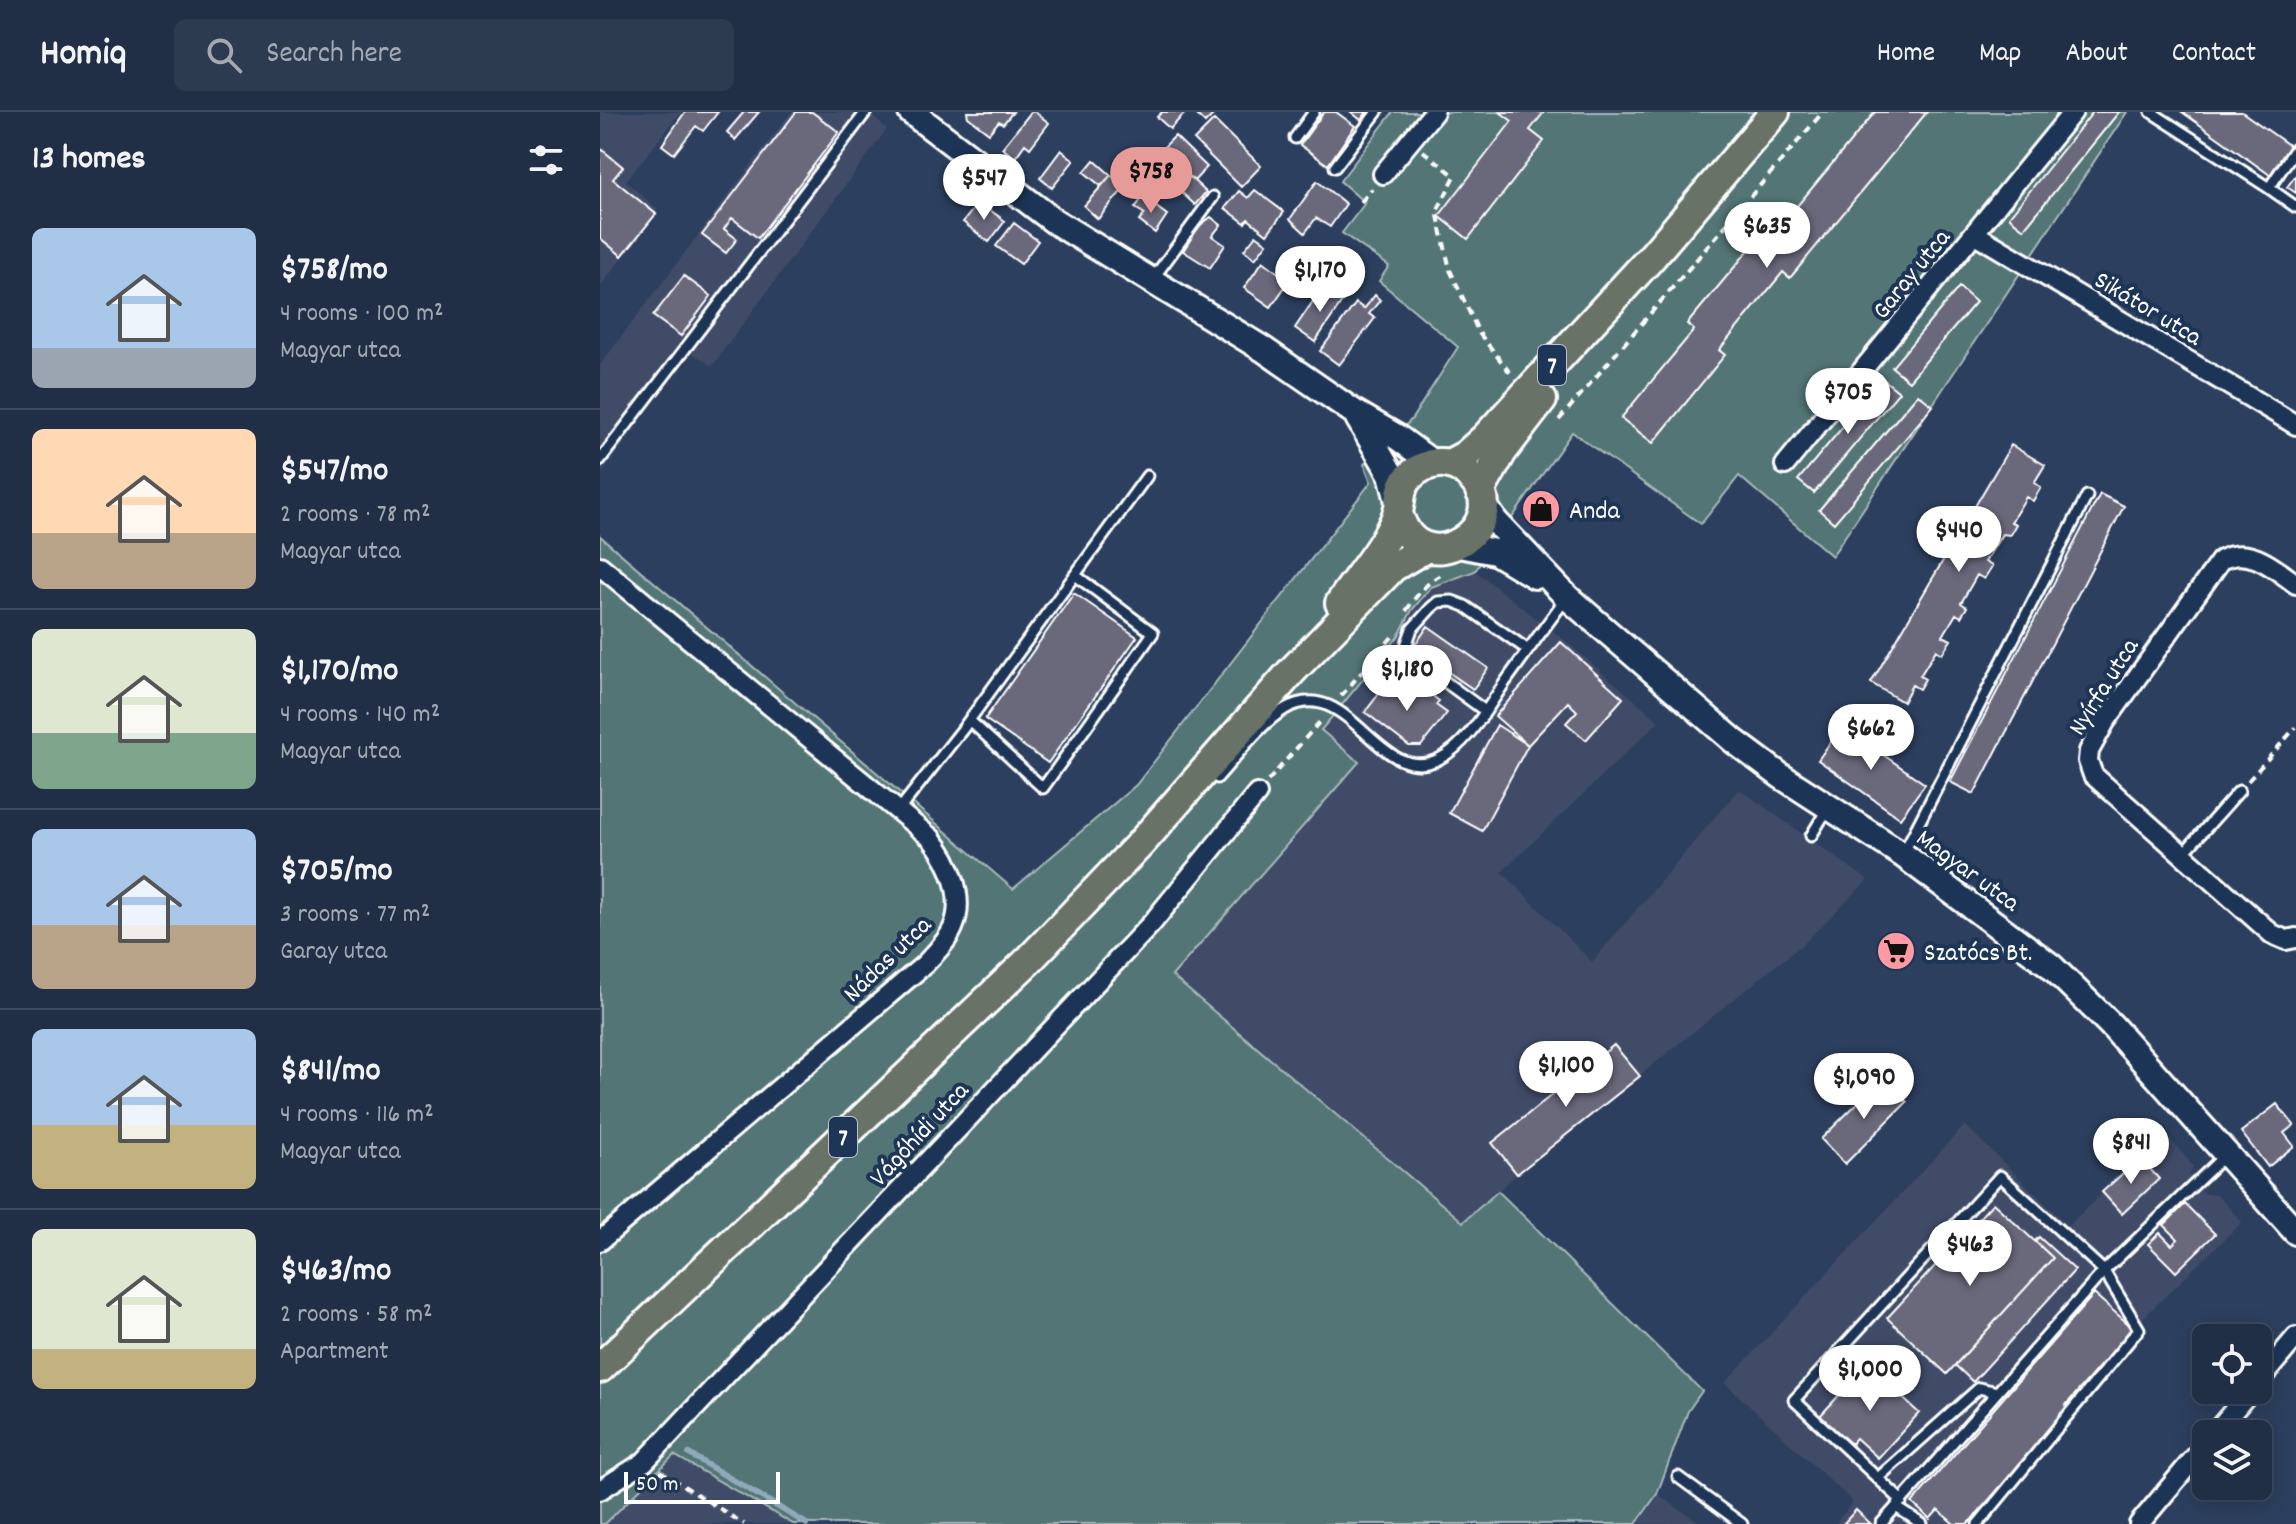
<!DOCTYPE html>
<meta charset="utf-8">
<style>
body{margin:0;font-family:Dekko,sans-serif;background:#2d3b51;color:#f1f3f6;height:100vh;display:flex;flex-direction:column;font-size:30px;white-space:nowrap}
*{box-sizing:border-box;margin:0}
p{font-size:26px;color:#a2a9b3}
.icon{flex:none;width:44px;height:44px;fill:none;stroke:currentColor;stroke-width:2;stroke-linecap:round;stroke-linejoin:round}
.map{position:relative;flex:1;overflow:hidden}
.details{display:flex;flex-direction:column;background:#212f46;width:600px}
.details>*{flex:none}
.buttons{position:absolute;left:1592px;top:1212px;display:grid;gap:16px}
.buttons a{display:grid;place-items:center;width:80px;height:80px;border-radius:12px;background:#212f46;box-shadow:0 4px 20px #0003,0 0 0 2px #3e4a5f;font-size:40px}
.scale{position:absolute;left:24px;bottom:20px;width:156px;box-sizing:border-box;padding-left:8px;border:4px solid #fff;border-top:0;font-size:22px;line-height:28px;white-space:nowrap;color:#fff;-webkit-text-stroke:6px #1d3557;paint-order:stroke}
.price{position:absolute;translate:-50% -68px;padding:0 18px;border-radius:28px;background:#fff;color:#222;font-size:26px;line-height:52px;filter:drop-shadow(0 2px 4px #0008)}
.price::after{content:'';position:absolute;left:50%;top:48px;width:24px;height:18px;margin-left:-12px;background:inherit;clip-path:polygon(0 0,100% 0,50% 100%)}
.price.active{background:#e69b98;color:#111}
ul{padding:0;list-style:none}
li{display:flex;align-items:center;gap:24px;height:200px;padding:0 32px}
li+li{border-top:2px solid #3e4a5f}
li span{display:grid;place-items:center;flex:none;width:224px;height:160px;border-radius:12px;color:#555}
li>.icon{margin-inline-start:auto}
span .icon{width:96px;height:96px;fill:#fffc;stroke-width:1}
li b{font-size:34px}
h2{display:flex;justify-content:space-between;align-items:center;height:96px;padding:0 32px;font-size:34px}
header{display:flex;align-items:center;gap:48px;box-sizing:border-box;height:112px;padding:0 40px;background:#212f46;border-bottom:2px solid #3e4a5f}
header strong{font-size:38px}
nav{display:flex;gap:44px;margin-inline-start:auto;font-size:28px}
.search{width:560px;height:72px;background:#2d3b51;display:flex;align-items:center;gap:20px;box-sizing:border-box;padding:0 28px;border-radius:12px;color:#a2a9b3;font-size:30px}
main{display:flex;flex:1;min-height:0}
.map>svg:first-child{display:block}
.built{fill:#3f4c67}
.green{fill:#527575;stroke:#a8baba;stroke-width:2}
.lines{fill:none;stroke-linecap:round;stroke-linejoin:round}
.stream{stroke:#90a9bb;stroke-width:6}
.building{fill:#6a697b;stroke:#fff;stroke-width:2}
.lane-casing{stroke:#fff;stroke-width:15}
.street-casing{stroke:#fff;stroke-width:24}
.secondary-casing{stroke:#fff;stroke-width:30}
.primary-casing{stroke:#fff;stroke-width:34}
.path{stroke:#fff;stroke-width:4;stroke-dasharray:8 6;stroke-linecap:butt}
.lane{stroke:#1d3557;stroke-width:9}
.street{stroke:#1d3557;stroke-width:18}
.secondary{stroke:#1d3557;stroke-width:24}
.primary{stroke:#697266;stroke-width:28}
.labels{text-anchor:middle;stroke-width:8;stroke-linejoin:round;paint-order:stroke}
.shield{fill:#1d3557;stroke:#bbc2cd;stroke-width:2}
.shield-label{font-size:24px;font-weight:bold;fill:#fff}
.street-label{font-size:26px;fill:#fff;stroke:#1d3557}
.poi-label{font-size:26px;fill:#fff;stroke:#1d3557;text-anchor:start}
</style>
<header>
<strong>Homiq</strong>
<div class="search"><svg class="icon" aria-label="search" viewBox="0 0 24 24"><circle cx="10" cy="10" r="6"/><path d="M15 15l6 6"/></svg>Search here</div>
<nav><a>Home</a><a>Map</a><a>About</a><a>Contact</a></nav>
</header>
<main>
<section class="details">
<h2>13 homes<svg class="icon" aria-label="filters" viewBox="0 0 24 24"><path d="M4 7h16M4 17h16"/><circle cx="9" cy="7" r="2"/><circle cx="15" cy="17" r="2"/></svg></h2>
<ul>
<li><span style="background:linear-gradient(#a9c7e8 75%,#9aa5b1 0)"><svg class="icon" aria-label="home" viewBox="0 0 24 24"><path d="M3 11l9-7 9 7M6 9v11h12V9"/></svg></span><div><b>$758/mo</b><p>4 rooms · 100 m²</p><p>Magyar utca</p></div></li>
<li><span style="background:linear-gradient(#ffd9b3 65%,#b9a48a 0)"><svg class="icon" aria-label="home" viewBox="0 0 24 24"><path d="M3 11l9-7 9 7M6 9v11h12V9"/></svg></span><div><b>$547/mo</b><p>2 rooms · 78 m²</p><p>Magyar utca</p></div></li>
<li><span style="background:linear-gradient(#dfe7d0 65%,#7fa58c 0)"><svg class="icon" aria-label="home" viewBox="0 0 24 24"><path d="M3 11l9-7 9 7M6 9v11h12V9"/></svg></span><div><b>$1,170/mo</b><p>4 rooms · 140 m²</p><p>Magyar utca</p></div></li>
<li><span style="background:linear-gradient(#a9c7e8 60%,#b9a48a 0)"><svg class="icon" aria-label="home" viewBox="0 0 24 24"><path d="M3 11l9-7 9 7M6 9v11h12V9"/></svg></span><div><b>$705/mo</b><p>3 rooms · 77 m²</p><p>Garay utca</p></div></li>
<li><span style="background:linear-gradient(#a9c7e8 60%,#c2b280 0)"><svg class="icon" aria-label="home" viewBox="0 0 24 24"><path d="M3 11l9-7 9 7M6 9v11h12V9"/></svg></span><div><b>$841/mo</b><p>4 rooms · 116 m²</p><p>Magyar utca</p></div></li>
<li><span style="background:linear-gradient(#dfe7d0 75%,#c2b280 0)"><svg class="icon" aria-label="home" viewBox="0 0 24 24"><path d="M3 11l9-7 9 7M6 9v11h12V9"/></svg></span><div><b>$463/mo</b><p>2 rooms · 58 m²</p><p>Apartment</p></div></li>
</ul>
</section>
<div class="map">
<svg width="1696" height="1412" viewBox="0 0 1696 1412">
<rect width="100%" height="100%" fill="#2c3f5e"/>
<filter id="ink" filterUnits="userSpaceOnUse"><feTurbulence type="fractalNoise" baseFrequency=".0125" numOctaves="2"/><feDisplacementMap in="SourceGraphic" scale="16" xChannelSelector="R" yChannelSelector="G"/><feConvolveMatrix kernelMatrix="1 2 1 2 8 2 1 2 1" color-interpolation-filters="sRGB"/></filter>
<g filter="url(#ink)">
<path class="built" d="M 0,0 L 81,0 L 26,69 L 58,98 L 0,175 Z
M 191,0 L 267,0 L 287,17 L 112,254 L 91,240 L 0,364 L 0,253 Z
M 875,459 L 963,527 L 1059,609 L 902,760 L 992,850 L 1139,677 L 1268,768 L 1204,831 L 917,1062 L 864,1110 L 572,865 L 759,651 L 721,618 L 798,525 L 812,498 L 831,474 Z
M 1365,1013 L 1468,1114 L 1565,1021 L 1593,1054 L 1589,1064 L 1605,1082 L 1617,1082 L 1642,1110 L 1543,1206 L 1547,1220 L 1386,1412 L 1235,1412 L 1253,1390 L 1125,1271 Z
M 74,1342 L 193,1412 L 5,1412 Z
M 1057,1382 L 1102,1412 L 1036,1412 Z"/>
<path class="green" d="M 793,0 L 1527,0 L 1232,444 L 1139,364 L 1101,412 L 972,320 L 875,459 L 831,475 L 812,498 L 798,525 L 721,618 L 759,650 L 572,864 L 863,1110 L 898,1079 L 1102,1279 L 1088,1299 L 1057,1382 L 1036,1412 L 193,1412 L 74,1343 L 5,1412 L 0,1412 L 0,424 L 413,777 L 536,673 L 771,370 L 764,352 L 811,308 L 858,235 L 779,169 L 789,154 L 742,121 L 765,91 L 740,69 Z"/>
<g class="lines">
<path class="stream" d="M 89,1342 L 207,1412"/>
</g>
<path class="building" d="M 85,0 L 118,0 L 103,19 L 96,14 L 74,42 L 62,33 Z
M 144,0 L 159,0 L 135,28 L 127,20 Z
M 196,0 L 212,0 L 239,20 L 158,126 L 132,106 L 124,117 L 137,127 L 126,141 L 102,123 Z
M 367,0 L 413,0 L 403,12 L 399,9 L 389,21 L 368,5 Z
M 431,0 L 435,0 L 449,11 L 430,36 L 425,32 L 415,46 L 402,36 Z
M 562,0 L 586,0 L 570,17 L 557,5 Z
M 598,0 L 616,0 L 605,11 L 596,2 Z
M 724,0 L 736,0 L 755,14 L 728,53 L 700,33 Z
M 751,0 L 767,0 L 761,8 Z
M 900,0 L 944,0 L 930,18 L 944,29 L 868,127 L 839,104 L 912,9 Z
M 1275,0 L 1327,0 L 1190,166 L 1183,160 L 1119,238 L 1125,243 L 1053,331 L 1021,306 L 1094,218 L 1087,212 L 1152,134 L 1159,140 Z
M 1493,0 L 1519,0 L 1424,117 L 1409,105 Z
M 1582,0 L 1642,0 L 1690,34 L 1670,63 Z
M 614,8 L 661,54 L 641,75 L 594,28 Z
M 575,24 L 607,55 L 594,69 L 562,37 Z
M 0,36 L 23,55 L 13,67 L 56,102 L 22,144 L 0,126 Z
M 461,38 L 474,48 L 452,76 L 440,66 Z
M 494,48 L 511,63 L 501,74 L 484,60 Z
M 574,50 L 606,80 L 595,93 L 563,63 Z
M 511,63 L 525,75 L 498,107 L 484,94 Z
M 1696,63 L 1696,81 L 1687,75 Z
M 717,69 L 746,92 L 730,115 L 716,106 L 705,121 L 690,107 Z
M 655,78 L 684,100 L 667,122 L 648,107 L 645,111 L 625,96 L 639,79 L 648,86 Z
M 543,85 L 567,103 L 555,121 L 539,109 L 545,102 L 535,96 Z
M 379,90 L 405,109 L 389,130 L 363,110 Z
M 611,105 L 621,113 L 612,124 L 625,133 L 610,156 L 583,139 L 599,114 Z
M 414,111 L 438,129 L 421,152 L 396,134 Z
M 656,123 L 667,131 L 655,147 L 644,138 Z
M 663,149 L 689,169 L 671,195 L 644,176 Z
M 84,164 L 111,184 L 81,224 L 53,204 Z
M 724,173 L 744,187 L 715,230 L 695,216 Z
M 1359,175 L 1376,190 L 1309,269 L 1292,255 Z
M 775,183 L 780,188 L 769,202 L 775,206 L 739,253 L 720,239 L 756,191 L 764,197 Z
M 1283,267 L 1299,280 L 1214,381 L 1198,368 Z
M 1318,282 L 1333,294 L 1234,411 L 1219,398 Z
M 1411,333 L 1445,353 L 1434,371 L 1441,375 L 1433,389 L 1426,385 L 1411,410 L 1416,412 L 1410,423 L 1402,422 L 1385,450 L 1392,454 L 1384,467 L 1377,463 L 1361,491 L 1367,495 L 1361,505 L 1356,502 L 1343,524 L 1351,528 L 1342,542 L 1336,538 L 1320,564 L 1325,567 L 1319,577 L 1312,573 L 1303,590 L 1271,571 Z
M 1500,382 L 1524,394 L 1374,682 L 1350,670 Z
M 474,481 L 537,525 L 448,651 L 385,607 Z
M 828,514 L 888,556 L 873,577 L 813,536 Z
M 961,530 L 1023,586 L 986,628 L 966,611 L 977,599 L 968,590 L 928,633 L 895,604 Z
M 792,565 L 814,582 L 820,574 L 839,589 L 836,593 L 847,601 L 821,634 L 809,634 L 765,600 Z
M 897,613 L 928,633 L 882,719 L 849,701 Z
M 1242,614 L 1325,672 L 1300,706 L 1218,648 Z
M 1014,933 L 1040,964 L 917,1062 L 892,1031 Z
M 1283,966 L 1307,990 L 1245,1052 L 1221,1027 Z
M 1677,992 L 1694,1013 L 1684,1021 L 1694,1034 L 1668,1055 L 1641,1020 Z
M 1540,1046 L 1559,1067 L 1522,1102 L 1502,1080 Z
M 1393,1091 L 1453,1146 L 1347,1262 L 1287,1206 Z
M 1585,1092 L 1615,1122 L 1576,1160 L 1548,1132 L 1560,1121 L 1572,1133 L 1578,1127 L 1564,1113 Z
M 1439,1125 L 1475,1158 L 1373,1270 L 1355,1253 L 1453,1146 L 1435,1129 Z
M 1494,1182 L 1533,1216 L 1466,1293 L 1469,1296 L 1368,1412 L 1354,1412 L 1338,1398 L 1330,1407 L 1312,1391 Z
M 1267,1253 L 1319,1301 L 1278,1346 L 1256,1326 L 1251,1332 L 1220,1304 Z
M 1256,1398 L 1271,1412 L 1243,1412 Z"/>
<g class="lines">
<g class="lane-casing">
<path id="lane" d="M 1551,0 L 1669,76 L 1696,36
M 695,26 L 714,0
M 735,55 L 777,0
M 1669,76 L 1696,95
M 552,168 L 613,85
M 0,348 L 266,0
M 885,599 L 814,547 L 807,531 L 812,517 L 831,496 L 838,490 L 852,489 L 865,494 L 928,538
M 369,608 L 443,676 L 553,521 L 475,463
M 617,666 C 636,645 661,611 685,597 C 749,560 779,677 839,647 C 869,631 887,596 906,569 C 926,541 946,513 967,485
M 299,698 L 362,618 L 547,364
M 1211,724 L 1228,696
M 1304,740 L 1487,384
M 1582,743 L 1639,679
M 1078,1365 L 1142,1412
M 1279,1365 L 1379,1276 L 1397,1280
M 1302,1389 L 1194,1288 L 1400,1064 L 1504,1159 L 1539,1217 L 1378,1412
M 1296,1395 L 1322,1412
M 1281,1412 L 1504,1159 L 1624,1044"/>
</g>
<g class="street-casing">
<path id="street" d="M 783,62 L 834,0
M 1375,122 L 1696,313
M 1185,353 L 1473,0
M 0,454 L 331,726 C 350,749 366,786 353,816 C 347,830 335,841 325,852 L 0,1129
M 1696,472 C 1674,456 1649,433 1621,448 L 1505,610 L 1489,639 L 1488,649 L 1493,663 L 1672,822 L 1686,828 L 1696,826
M 1658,1270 L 1696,1225
M 1614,1322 L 1651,1278
M 0,1378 L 44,1350 L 552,811 L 657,682
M 1539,1412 L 1606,1332"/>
</g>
<g class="secondary-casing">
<path id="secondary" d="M 311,0 L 454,109 L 663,237 L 754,300 L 797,325 L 834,352
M 758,306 L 791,362 L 798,389
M 883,391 L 895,409 L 967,485 L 1134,629 L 1181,664 L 1303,743 L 1451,854 L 1511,913 L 1696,1120
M 859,433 L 895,440 L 935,464"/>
</g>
<g class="primary-casing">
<path id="primary" d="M 849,352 L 866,343 L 885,326 L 1049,148 L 1175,0
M 880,379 L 902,340 L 942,288
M 740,491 C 757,466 787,431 797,403 C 802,389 798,376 810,364 C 817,357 828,352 838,351 C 850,350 862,356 871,365 C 919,413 819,478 798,401
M 0,1256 L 429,848 L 542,730 L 691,560 L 793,455 L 827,435"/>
</g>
<path class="path" d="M 823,39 L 855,64 L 837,99 L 850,158 L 879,221 L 911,262 L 909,264
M 761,90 L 772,77
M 959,308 L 1223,0
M 806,499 C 817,483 827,469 845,461
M 741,584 L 793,524
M 668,669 L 723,606
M 1648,669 L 1696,615
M 60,1359 L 144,1412"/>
<use href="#lane" class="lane"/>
<use href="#street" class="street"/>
<use href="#secondary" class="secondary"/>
<use href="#primary" class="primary"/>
</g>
</g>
<defs>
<g id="shop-disc" transform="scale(2)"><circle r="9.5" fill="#ff9aa2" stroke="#1d3557"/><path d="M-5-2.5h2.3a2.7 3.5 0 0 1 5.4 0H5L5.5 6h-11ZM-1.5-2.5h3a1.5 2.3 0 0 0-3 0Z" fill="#111"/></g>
<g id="supermarket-disc" transform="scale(2)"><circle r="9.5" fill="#ff9aa2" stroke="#1d3557"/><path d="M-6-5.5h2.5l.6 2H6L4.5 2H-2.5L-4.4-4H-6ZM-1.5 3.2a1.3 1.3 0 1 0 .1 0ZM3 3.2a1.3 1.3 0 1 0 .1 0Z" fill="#111"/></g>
</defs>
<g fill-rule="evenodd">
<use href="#shop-disc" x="941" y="397"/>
<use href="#supermarket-disc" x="1296" y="839"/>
</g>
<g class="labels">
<g class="shield">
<rect x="938" y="233" width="28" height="40" rx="6"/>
<rect x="229" y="1005" width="28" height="40" rx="6"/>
</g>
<g class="shield-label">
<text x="952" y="261">7</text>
<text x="243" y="1033">7</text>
</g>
<g class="street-label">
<text transform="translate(1310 161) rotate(-51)" y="9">Garay utca</text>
<text transform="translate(1549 195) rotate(31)" y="9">Sikátor utca</text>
<text transform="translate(1502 574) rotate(-58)" y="9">Nyírfa utca</text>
<text transform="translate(1369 757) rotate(36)" y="9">Magyar utca</text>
<text transform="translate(286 846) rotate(-44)" y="9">Nádas utca</text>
<text transform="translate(318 1021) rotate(-47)" y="9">Vágóhídi utca</text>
</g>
<g class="poi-label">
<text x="969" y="406">Anda</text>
<text x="1324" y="848">Szatócs Bt.</text>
</g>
</g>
</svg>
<div class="buttons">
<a><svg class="icon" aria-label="locate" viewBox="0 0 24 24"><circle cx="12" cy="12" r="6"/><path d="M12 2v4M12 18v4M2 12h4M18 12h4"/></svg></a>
<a><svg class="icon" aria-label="layers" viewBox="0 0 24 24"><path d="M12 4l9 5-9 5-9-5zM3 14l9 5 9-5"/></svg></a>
</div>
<div class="scale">50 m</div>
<b class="price active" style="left:551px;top:103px">$758</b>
<b class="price" style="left:384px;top:110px">$547</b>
<b class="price" style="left:1167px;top:158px">$635</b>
<b class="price" style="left:720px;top:202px">$1,170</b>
<b class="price" style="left:1248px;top:324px">$705</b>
<b class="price" style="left:1359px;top:462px">$440</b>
<b class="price" style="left:807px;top:601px">$1,180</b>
<b class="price" style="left:1271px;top:660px">$662</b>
<b class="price" style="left:966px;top:997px">$1,100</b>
<b class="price" style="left:1264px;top:1009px">$1,090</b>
<b class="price" style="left:1531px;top:1074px">$841</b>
<b class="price" style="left:1370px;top:1176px">$463</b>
<b class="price" style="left:1270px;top:1301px">$1,000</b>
</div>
</main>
